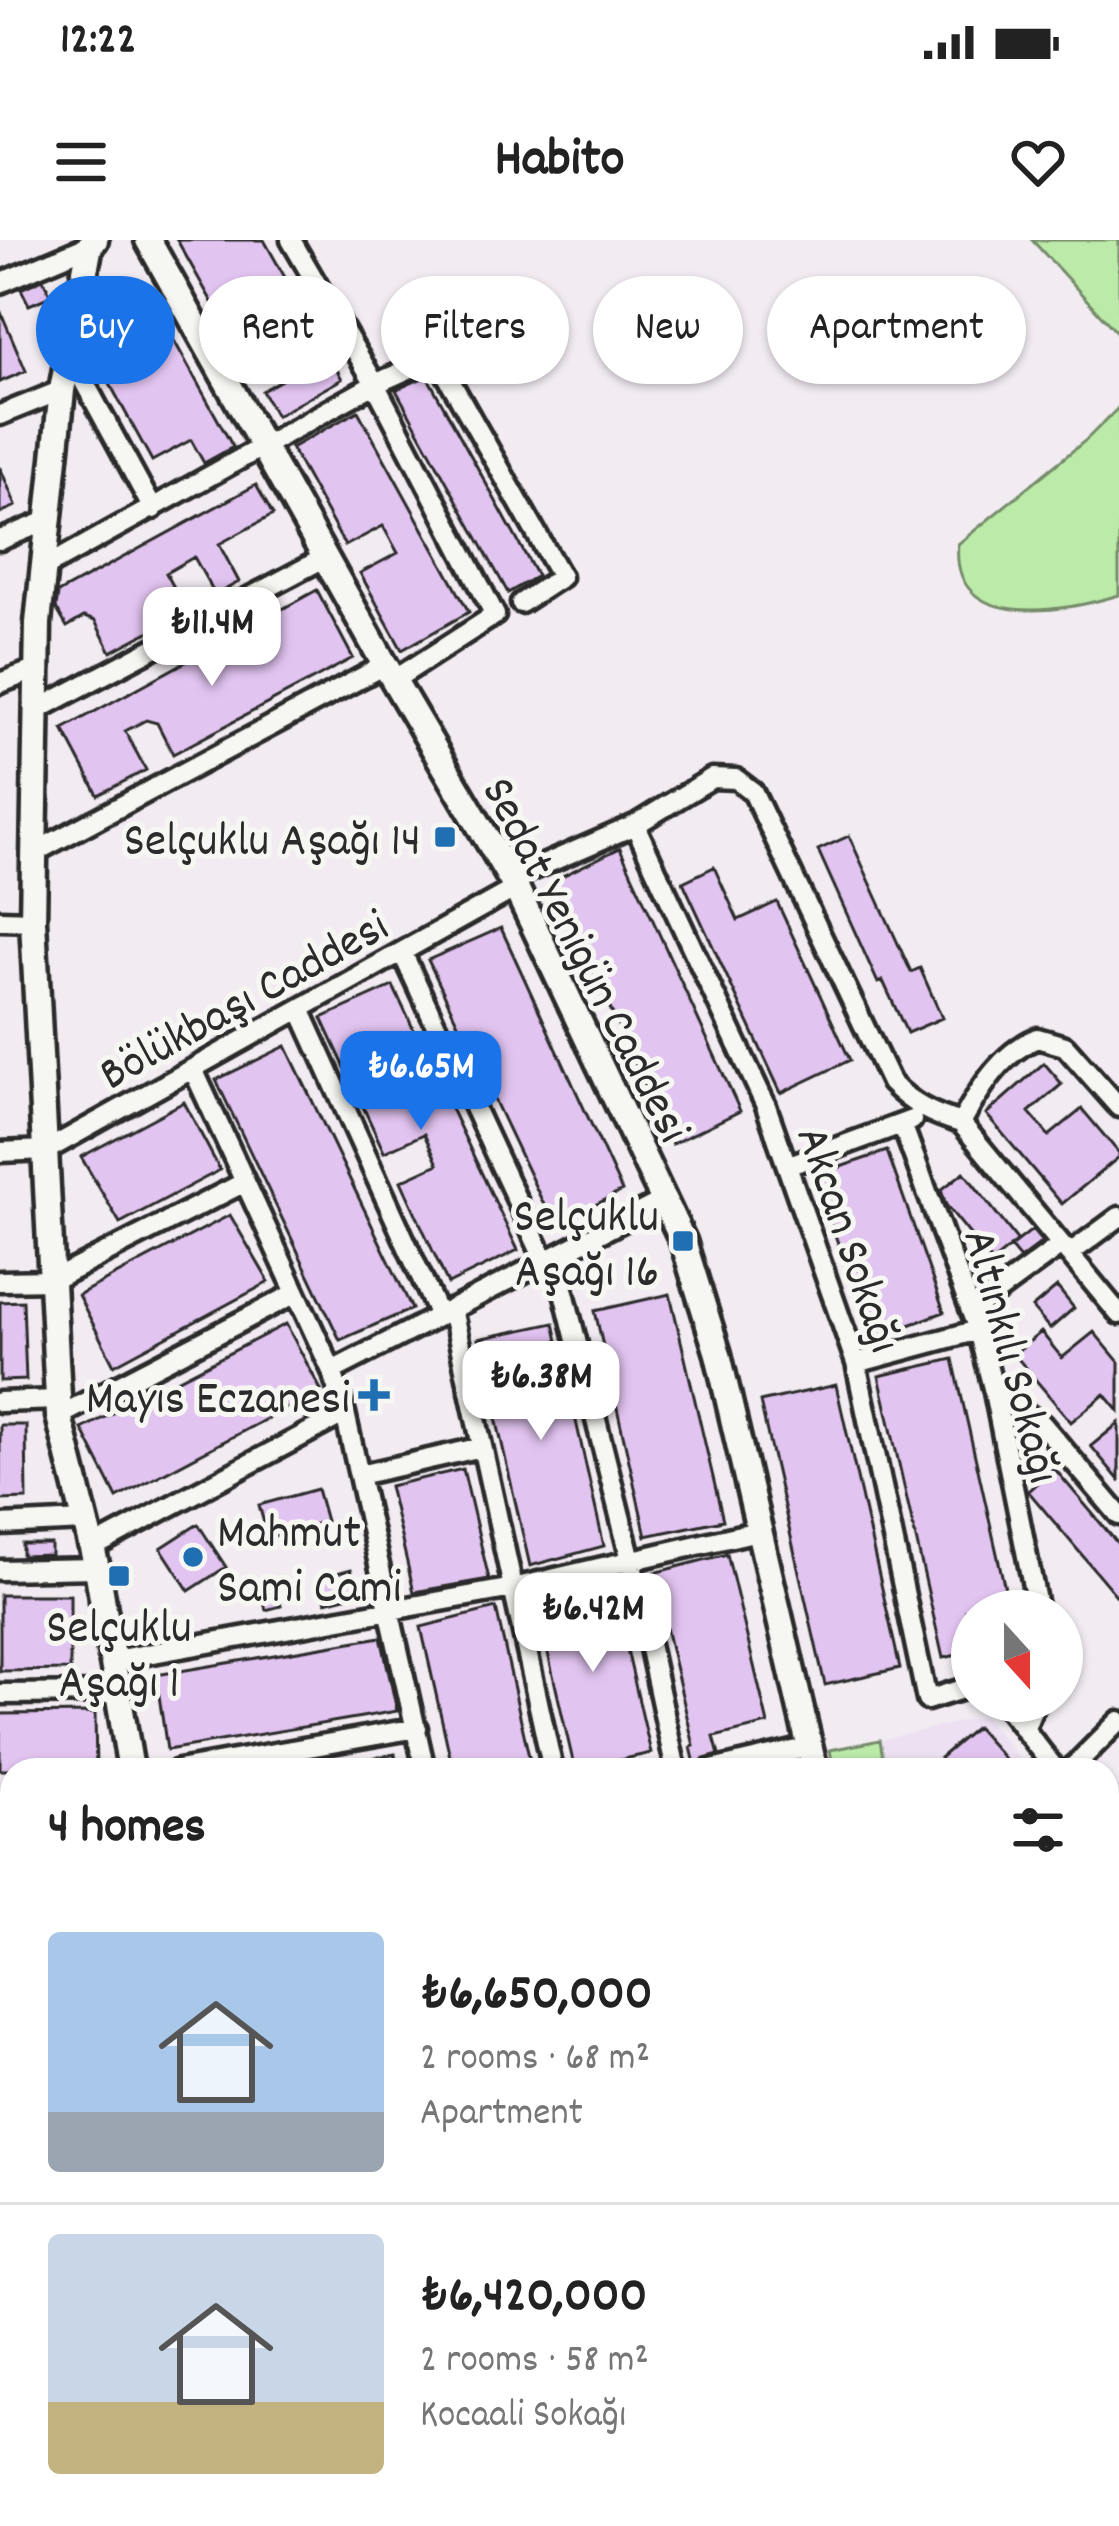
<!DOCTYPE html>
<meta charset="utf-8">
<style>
body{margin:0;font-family:Dekko,sans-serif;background:#f2f2f2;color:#222;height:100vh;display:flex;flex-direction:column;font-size:45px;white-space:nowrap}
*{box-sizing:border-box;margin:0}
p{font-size:39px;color:#767676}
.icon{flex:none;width:66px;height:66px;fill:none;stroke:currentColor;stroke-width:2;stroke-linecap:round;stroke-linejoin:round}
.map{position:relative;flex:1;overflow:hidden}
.details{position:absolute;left:0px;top:1518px;width:1119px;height:768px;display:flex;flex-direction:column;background:#fff;border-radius:36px 36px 0 0;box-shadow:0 3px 9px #0004}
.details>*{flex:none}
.hud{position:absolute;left:36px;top:36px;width:1047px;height:108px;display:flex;gap:24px}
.needle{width:78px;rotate:159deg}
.buttons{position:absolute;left:951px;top:1350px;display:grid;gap:24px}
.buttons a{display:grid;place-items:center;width:132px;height:132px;border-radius:50%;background:#fff;box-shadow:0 3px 9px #0004;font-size:60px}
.price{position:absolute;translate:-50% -102px;padding:0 27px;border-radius:24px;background:#fff;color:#222;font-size:39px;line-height:78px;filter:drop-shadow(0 3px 6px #0008)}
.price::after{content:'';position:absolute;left:50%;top:72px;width:36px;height:27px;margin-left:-18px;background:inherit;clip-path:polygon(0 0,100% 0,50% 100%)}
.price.on{background:#1a73e8;color:#fff}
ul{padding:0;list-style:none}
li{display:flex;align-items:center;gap:36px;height:300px;padding:0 48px}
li+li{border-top:3px solid #e0e0e0}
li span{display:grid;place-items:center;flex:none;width:336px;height:240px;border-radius:12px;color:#555}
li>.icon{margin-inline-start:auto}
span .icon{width:144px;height:144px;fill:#fffc;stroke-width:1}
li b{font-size:51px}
h2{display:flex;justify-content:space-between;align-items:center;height:144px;padding:0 48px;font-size:51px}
.chip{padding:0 42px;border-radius:54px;background:#fff;box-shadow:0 3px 9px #0004;font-size:42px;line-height:108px}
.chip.on{background:#1a73e8;color:#fff}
.status{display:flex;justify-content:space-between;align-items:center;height:84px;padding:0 60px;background:#fff;direction:ltr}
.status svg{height:33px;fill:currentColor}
header{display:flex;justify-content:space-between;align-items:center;height:156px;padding:0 48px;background:#fff;font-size:54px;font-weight:700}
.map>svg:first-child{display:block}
.built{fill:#ede0f2}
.green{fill:#bceba9;stroke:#748b6a;stroke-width:3}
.building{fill:#e2c4f1;stroke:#2b2b2b;stroke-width:3}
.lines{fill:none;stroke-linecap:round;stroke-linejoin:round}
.street-casing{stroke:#2b2b2b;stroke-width:27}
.secondary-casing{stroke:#2b2b2b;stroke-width:33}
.street{stroke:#f6f6f2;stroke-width:18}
.secondary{stroke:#f6f6f2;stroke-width:24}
.poi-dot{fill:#1f6fb2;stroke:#f6f6f2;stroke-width:4.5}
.labels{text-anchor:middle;stroke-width:10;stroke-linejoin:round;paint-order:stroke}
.poi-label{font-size:48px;fill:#2b2b2b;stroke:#f6f6f2;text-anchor:end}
.street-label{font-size:48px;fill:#2b2b2b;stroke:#f6f6f2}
</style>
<div class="status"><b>12:22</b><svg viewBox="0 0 49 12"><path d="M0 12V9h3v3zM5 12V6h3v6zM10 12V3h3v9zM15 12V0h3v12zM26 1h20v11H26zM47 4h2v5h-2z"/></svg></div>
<header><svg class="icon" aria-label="menu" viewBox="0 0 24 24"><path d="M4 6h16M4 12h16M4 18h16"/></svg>Habito<svg class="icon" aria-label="heart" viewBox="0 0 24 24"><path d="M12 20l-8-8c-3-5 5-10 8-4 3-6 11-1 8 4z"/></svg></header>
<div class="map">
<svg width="1119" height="2286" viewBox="0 0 1119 2286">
<rect width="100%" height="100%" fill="#f2ecf2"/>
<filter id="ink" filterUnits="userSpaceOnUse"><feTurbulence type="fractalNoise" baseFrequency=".00833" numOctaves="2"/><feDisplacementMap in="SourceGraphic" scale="24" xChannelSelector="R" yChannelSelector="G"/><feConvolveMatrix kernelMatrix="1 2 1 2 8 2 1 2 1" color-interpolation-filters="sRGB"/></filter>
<g filter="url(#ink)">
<path class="built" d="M 984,1476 L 1028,1530 L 885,1530 L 880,1500 Z
M 1107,1629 L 1119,1644 L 1119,1779 L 1107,1789 Z"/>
<path class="green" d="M 1032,0 L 1119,0 L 1119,95 Z
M 1119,167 L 1119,355 C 1066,371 950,394 958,304 L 1086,200 Z
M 880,1500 L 885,1530 L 834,1530 L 830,1510 Z"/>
<path class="building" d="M 177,0 L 264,0 L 342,139 L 276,176 L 262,151 L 297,131 L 269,82 L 234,101 Z
M 43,39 L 51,56 L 29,65 L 21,49 Z
M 0,70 L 26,131 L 0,142 Z
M 161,77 L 233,207 L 204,223 L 191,200 L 152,221 L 110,144 L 148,123 L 132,92 Z
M 427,136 L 537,336 L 508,353 L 396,150 Z
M 358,171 L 469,372 L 402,410 L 360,333 L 398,313 L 383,286 L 345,306 L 291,208 Z
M 0,227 L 16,266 L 0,273 Z
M 256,245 L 273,275 L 219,304 L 239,342 L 215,355 L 194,317 L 166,333 L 187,371 L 152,390 L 111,412 L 95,381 L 84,377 L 67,387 L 56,368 L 58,353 Z
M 317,350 L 353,418 L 173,514 L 157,483 L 146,480 L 125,491 L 146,530 L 98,555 L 63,489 Z
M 849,596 L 911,732 L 920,728 L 942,778 L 907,793 L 883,741 L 878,743 L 818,610 Z
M 620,608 L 740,871 L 672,904 L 552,641 Z
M 714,627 L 738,680 L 777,662 L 850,820 L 781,853 L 683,642 Z
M 501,688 L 622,951 L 554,986 L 428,720 Z
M 393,746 L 518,1010 L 448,1044 L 401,941 L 438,924 L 424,894 L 384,912 L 322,778 Z
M 286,806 L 412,1069 L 340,1100 L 216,840 Z
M 1044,823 L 1062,844 L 1029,872 L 1049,896 L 1082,869 L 1119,913 L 1119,917 L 1062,964 L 986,874 Z
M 184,862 L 220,930 L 120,983 L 81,917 Z
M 887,911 L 944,1072 L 872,1099 L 814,936 Z
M 964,932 L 1018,1001 L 992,1022 L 946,965 L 941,950 Z
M 230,975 L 269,1042 L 114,1125 L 78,1055 Z
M 1032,990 L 1042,1002 L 1020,1019 L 1010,1007 Z
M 1057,1047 L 1074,1068 L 1050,1089 L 1032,1068 Z
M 670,1054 L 723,1280 L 646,1296 L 595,1071 Z
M 23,1061 L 26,1140 L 0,1141 L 0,1062 Z
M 554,1083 L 604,1306 L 530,1326 L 478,1099 Z
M 286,1084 L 321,1150 L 117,1258 L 82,1189 Z
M 1041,1092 L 1062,1118 L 1094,1092 L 1119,1122 L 1119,1171 L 1105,1154 L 1071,1182 L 1014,1114 Z
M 953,1119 L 1010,1371 L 966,1371 L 972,1412 L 943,1418 L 879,1136 Z
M 836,1145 L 900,1428 L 825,1445 L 760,1162 Z
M 1119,1183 L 1119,1240 L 1091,1206 Z
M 0,1185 L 26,1185 L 27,1259 L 0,1260 Z
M 1054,1228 L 1119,1305 L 1119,1359 L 1028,1251 Z
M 463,1229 L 489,1339 L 414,1352 L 389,1246 Z
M 317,1249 L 326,1281 L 268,1298 L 259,1265 Z
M 198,1284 L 226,1327 L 189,1351 L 161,1308 Z
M 22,1304 L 51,1304 L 51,1315 L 22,1316 Z
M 727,1314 L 768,1484 L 714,1497 L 719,1515 L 704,1519 L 696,1528 L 691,1507 L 694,1506 L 653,1333 Z
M 351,1329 L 358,1354 L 326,1362 L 319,1338 Z
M 611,1341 L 651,1513 L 575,1530 L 535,1357 Z
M 276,1348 L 281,1366 L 266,1370 L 261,1352 Z
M 0,1355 L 70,1355 L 70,1430 L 0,1431 Z
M 496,1368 L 532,1530 L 453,1530 L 421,1387 Z
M 381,1397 L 397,1471 L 167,1510 L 156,1435 Z
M 95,1473 L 96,1530 L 0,1530 L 0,1474 Z
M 976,1487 L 1014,1530 L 951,1530 L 940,1518 Z
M 395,1514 L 397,1530 L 348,1530 L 347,1523 Z"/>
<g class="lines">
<g class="street-casing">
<path id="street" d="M 291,0 L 375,144 L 495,375 L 394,440
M 0,43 L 90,5
M 69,114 L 153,269
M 0,175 L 62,150
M 0,300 L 49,280
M 44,328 L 375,144 L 431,119 L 441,125 L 561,337 L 521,363
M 0,443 L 40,428
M 37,470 L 324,318
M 635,585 L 766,866 L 856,1123 L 927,1460 L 972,1446
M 35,612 L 385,425
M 511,639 L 635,585 L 712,538 L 736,539 L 753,552 L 891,843 C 913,865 931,874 961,883
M 0,680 L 33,681
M 402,712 L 545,1021
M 300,769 L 439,1076
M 193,829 L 332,1131 L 345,1173 L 425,1530
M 961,883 L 1119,1074
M 961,883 C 979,850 1001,813 1037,798 L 1065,806 L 1119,867
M 902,884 L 978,1090 L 994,1152 L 1038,1371
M 0,912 L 47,910 L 516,648
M 787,926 L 912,880
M 1069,1014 L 1119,977
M 555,1016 L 631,1320 L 676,1530
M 0,1041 L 53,1040 L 245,942
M 452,1069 L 553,1530
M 971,1071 L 1061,1005
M 856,1123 L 978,1090
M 332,1131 L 664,960
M 994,1152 L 1042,1184 L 1119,1275
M 0,1162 L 58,1160
M 59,1176 L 296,1053
M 359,1235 L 482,1207
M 0,1285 L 85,1281
M 92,1308 L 345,1173
M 0,1330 L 97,1328
M 114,1420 L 513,1348 L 762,1290
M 0,1454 L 121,1453
M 1002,1461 L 1056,1530
M 1024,1490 L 1036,1461
M 178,1530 L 417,1488
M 712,1530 L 810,1507
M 1070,1530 L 1119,1481
M 0,1572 L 12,1572
M 1107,1594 L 1119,1609
M 0,1693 L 12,1692
M 0,1816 L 12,1816
M 1107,1837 L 1119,1827
M 0,1939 L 12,1938
M 1107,2021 L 1119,2037
M 74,2274 L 76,2286
M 308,2274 L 311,2286
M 649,2274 L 658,2286
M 815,2274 L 824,2286
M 968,2274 L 977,2286
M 176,2286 L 239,2274
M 1100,2286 L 1119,2271"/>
</g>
<g class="secondary-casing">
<path id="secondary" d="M 95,0 L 90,5 L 62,150 L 38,383 L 33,681 L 59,1176 L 97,1328 L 131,1530
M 148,0 L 385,425 L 516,648 L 683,1001 L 718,1114 L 815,1530
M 0,2104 L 12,2083
M 0,2194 L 12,2192
M 1107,2245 L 1119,2261"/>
</g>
<use href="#street" class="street"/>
<use href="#secondary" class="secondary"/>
</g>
</g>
<g class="poi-dot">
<rect x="433" y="585" width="24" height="24" rx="6"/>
<rect x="671" y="989" width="24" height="24" rx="6"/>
<path d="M368 1137h12v12h12v12h-12v12h-12v-12h-12v-12h12z"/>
<circle cx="193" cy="1317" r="12"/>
<rect x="107" y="1324" width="24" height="24" rx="6"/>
</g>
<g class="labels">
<g class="poi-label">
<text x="421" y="614">Selçuklu Aşağı 14</text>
<text x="659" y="990">Selçuklu<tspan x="659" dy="55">Aşağı 16</tspan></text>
<text x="350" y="1172">Mayıs Eczanesi</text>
<text x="217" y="1306" text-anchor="start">Mahmut<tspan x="217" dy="55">Sami Cami</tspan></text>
<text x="119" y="1401" text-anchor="middle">Selçuklu<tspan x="119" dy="55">Aşağı 1</tspan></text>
</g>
<g class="street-label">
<text transform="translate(589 718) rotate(63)" y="17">Sedat Yenigün Caddesi</text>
<text transform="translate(242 757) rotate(-29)" y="17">Bölükbaşı Caddesi</text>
<text transform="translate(852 998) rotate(71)" y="17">Akcan Sokağı</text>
<text transform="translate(1015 1115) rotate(75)" y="17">Altınkılı Sokağı</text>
</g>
</g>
</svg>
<div class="buttons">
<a><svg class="needle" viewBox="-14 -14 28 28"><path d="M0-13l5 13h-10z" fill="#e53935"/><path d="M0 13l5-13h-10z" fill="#767676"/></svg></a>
</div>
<b class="price" style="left:212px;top:449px">₺11.4M</b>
<b class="price on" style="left:421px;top:893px">₺6.65M</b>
<b class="price" style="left:541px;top:1203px">₺6.38M</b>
<b class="price" style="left:593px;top:1435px">₺6.42M</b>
<div class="hud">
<a class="chip on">Buy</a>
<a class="chip">Rent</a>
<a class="chip">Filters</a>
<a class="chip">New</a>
<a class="chip">Apartment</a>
</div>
<section class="details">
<h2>4 homes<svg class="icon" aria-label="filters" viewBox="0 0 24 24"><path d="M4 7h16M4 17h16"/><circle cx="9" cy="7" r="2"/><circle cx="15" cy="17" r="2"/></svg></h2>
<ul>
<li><span style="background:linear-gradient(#a9c7e8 75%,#9aa5b1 0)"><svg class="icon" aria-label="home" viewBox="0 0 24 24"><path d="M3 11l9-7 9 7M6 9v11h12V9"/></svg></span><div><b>₺6,650,000</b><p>2 rooms · 68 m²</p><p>Apartment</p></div></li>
<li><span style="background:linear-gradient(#c9d6e8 70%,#c2b280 0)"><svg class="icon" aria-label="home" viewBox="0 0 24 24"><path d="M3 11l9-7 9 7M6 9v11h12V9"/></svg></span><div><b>₺6,420,000</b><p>2 rooms · 58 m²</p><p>Kocaali Sokağı</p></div></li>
</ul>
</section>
</div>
